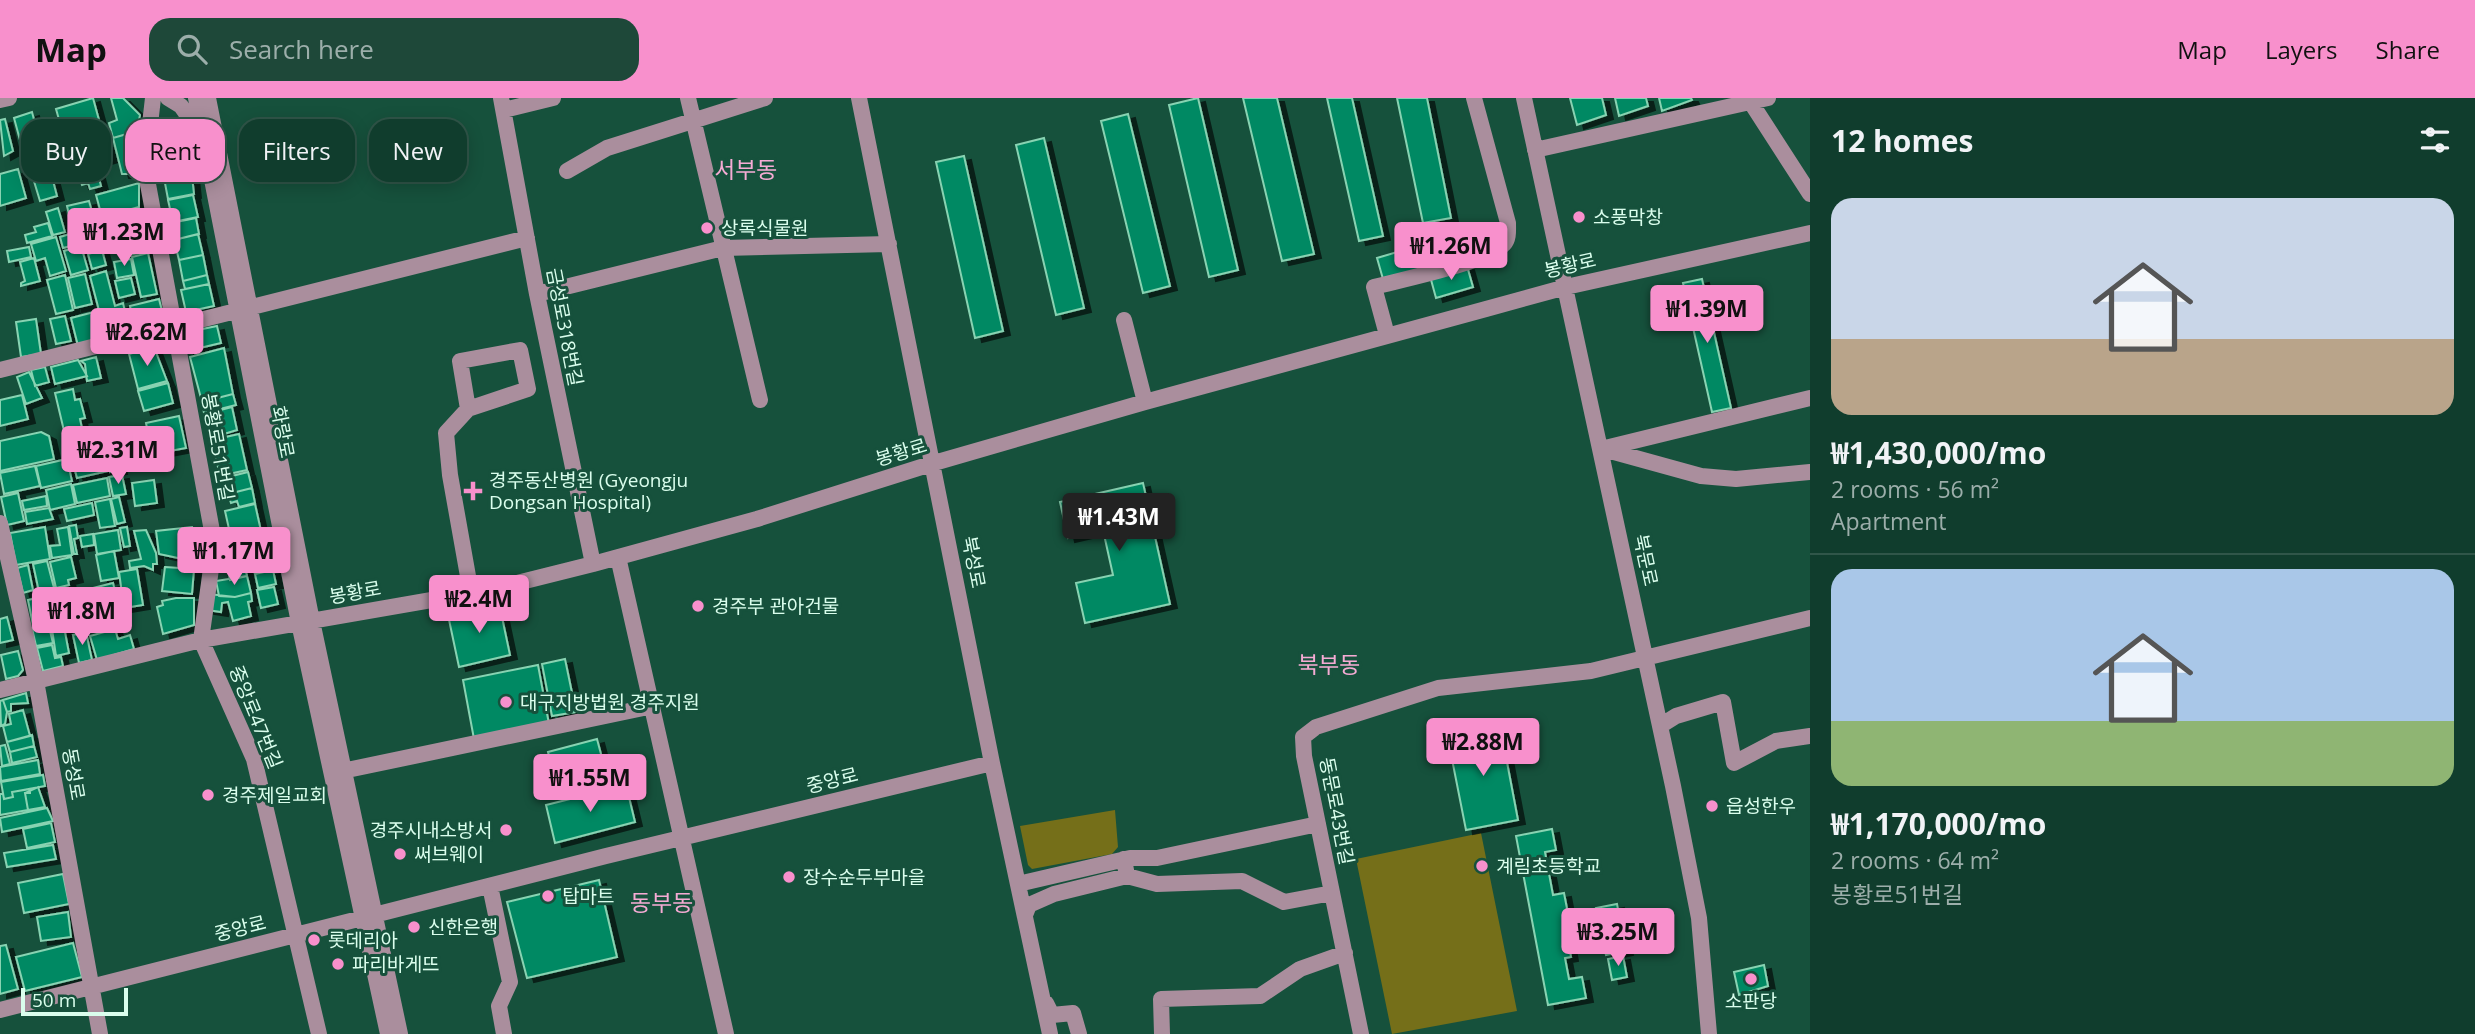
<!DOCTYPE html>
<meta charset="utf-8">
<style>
body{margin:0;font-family:"Open Sans","Noto Sans KR",sans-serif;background:#1e4839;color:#f1f3f6;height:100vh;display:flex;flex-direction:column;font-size:26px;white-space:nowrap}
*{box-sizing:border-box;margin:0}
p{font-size:23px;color:#9caeaa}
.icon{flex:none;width:38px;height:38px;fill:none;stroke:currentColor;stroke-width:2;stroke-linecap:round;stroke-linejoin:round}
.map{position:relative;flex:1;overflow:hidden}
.side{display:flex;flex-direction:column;background:#103d2d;width:665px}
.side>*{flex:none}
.guide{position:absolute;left:21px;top:21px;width:665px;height:63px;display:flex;gap:14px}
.scale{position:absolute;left:21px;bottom:18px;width:107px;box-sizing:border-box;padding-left:7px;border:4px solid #dafeed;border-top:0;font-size:19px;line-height:24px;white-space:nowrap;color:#dafeed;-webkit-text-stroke:5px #16513c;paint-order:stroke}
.price{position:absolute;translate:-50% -60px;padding:0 16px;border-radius:7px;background:#f890cc;color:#111;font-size:23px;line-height:46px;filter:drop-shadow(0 2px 4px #0008)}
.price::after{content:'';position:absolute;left:50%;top:42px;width:21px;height:16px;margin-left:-10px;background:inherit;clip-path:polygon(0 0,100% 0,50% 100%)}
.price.active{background:#222;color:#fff}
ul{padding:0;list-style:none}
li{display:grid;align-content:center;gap:14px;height:371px;padding:0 21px}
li+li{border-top:2px solid #305649}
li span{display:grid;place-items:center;height:217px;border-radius:21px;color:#555}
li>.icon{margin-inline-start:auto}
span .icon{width:126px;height:126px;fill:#fffc;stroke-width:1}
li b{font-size:30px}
h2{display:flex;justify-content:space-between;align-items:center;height:84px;padding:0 21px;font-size:30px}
.pill{padding:0 24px;border-radius:21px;background:#103d2d;box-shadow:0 4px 18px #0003,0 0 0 2px #305649;font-size:24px;line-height:63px}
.pill.active{background:#f890cc;color:#111}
header{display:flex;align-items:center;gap:42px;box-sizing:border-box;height:98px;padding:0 35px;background:#f890cc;color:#111}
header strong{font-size:33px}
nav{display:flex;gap:38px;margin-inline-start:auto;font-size:24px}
.search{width:490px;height:63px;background:#1e4839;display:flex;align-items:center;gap:18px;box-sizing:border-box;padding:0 24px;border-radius:21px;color:#9caeaa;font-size:26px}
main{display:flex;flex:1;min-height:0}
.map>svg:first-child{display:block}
.green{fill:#756f19}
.building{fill:#038963;stroke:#88d3b2;stroke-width:2;filter:url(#shadow)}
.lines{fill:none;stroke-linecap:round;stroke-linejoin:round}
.minor{stroke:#aa8e9d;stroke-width:16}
.poi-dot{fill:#f890cc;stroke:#16513c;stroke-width:2.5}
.labels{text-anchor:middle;stroke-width:6;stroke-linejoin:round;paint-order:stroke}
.poi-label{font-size:19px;fill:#dafeed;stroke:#16513c;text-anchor:start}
.street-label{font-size:19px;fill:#dafeed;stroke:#16513c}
.quarter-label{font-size:23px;fill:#f5abd4;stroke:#16513c}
</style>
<header>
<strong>Map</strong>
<div class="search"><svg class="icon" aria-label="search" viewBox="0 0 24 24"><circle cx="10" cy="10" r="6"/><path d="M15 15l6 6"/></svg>Search here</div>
<nav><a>Map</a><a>Layers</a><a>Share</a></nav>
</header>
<main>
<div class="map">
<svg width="1810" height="936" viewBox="0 0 1810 936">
<defs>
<filter id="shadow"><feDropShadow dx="7" dy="4" stdDeviation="0" flood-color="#0009"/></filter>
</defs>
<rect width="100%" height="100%" fill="#16513c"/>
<path class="green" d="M 1115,712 L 1118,749 L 1112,756 L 1032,771 L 1028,767 L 1020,728 Z
M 1481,735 L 1517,913 L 1392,936 L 1356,761 Z"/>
<path class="building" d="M 93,0 L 102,33 L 65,43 L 56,11 Z
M 111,0 L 123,0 L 140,17 L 137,33 L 113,40 L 109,25 L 117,22 Z
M 1198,0 L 1238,172 L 1209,179 L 1169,7 Z
M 1243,0 L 1277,0 L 1314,156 L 1282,163 Z
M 1327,0 L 1352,0 L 1383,138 L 1359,143 Z
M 1397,0 L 1427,0 L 1451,120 L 1423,125 Z
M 1570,0 L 1602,0 L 1606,17 L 1577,27 Z
M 1615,0 L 1646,0 L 1648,8 L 1619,18 Z
M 1659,0 L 1691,0 L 1692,2 L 1662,13 Z
M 32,14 L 42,52 L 24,57 L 14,20 Z
M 1128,16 L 1170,188 L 1143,195 L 1101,23 Z
M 5,21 L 13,53 L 4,58 L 0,22 Z
M 53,21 L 58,43 L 45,47 L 39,25 Z
M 166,25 L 181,34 L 186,55 L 160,61 L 158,31 Z
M 137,33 L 137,76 L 122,76 L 113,40 Z
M 1044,40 L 1084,210 L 1056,217 L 1016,47 Z
M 107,46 L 111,60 L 82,69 L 78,54 Z
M 71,55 L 75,72 L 59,77 L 55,59 Z
M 188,57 L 192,76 L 163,79 L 161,63 Z
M 964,58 L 1003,233 L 975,240 L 936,64 Z
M 96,69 L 101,88 L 90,91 L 88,85 L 82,87 L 78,74 Z
M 18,71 L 26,100 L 0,108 L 0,76 Z
M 51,75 L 57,98 L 40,103 L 33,80 Z
M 192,78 L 194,96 L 168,101 L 164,80 Z
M 139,85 L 139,109 L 102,119 L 96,97 Z
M 193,97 L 198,119 L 173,124 L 168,102 Z
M 89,103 L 96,128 L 82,132 L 78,119 L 70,121 L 67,108 Z
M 58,110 L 65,134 L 53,137 L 46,114 Z
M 139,114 L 148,153 L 124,158 L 116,119 Z
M 196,120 L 199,136 L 174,142 L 171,125 Z
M 48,125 L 52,138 L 27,145 L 25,137 L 36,134 L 34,129 Z
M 96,129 L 101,149 L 88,153 L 82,133 Z
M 80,133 L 83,145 L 63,150 L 60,139 Z
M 198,136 L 203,157 L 179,162 L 174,142 Z
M 1459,136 L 1465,157 L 1428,168 L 1422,147 Z
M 56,139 L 66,173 L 50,178 L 45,160 L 36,163 L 31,146 Z
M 81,148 L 88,172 L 71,177 L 64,153 Z
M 29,149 L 31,159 L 9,164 L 7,153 Z
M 1414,149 L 1420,171 L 1383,181 L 1377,160 Z
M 102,152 L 106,167 L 92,171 L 88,156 Z
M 148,155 L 157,196 L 141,199 L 132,159 Z
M 203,157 L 207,177 L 183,183 L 179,162 Z
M 34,160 L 40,183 L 21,188 L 21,185 L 25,183 L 20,164 Z
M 131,161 L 134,177 L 117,180 L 114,164 Z
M 1467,168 L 1473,189 L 1436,200 L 1430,178 Z
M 106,173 L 115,208 L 123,205 L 126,218 L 102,224 L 90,178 Z
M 85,176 L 92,206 L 75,210 L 68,180 Z
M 65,177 L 73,212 L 56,216 L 47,182 Z
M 207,177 L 209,186 L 185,191 L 183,183 Z
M 131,180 L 135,196 L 119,200 L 115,183 Z
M 1702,181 L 1731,310 L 1712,314 L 1683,185 Z
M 209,186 L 214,208 L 186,214 L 181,192 Z
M 159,201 L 165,225 L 135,232 L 130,208 Z
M 98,213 L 105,241 L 78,248 L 71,220 Z
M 65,218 L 71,243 L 56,246 L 50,221 Z
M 127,219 L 131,233 L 112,238 L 108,224 Z
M 36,221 L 41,256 L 21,259 L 16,224 Z
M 217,228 L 221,245 L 187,253 L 183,235 Z
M 154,249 L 167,283 L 138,291 L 129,256 Z
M 224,250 L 233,296 L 202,304 L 190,259 Z
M 96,259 L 101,280 L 87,283 L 85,266 L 81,263 Z
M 78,262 L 87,278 L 55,286 L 51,269 Z
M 45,269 L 49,284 L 35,288 L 31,272 Z
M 29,274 L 42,300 L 26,306 L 17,279 Z
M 168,285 L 173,305 L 144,313 L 138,293 Z
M 73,291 L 75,302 L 80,301 L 85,320 L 80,321 L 83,335 L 103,331 L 108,349 L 70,358 L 55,295 Z
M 233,296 L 236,307 L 204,315 L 202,304 Z
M 22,297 L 28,321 L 0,328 L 0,302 Z
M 232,309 L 237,332 L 211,340 L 205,316 Z
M 179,318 L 186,350 L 159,355 L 158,349 L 151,351 L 146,325 Z
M 41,334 L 49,338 L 54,361 L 0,373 L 0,343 Z
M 239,336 L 247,372 L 220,378 L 212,342 Z
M 115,351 L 120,372 L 110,374 L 105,354 Z
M 103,354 L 108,373 L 77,380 L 72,361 Z
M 67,361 L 72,383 L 41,390 L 36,368 Z
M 35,368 L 40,388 L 4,396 L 0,375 Z
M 248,374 L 252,390 L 228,396 L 224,380 Z
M 122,377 L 126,396 L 113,398 L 109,379 Z
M 107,380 L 110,398 L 77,405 L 73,387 Z
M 154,382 L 157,405 L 135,408 L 132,385 Z
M 1143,385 L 1170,506 L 1085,525 L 1076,485 L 1113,477 L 1103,432 L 1068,440 L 1060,404 Z
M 71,386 L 75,406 L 50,412 L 46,392 Z
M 252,390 L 255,405 L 239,409 L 237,403 L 231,405 L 228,396 Z
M 18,395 L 24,423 L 7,427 L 1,399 Z
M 46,398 L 47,408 L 24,412 L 22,403 Z
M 119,399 L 125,424 L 117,426 L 111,401 Z
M 110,401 L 115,428 L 100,430 L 95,404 Z
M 92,405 L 94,417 L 67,423 L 64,411 Z
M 255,406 L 261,433 L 231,440 L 225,413 Z
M 49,410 L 53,421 L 27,426 L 25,414 Z
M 76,427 L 78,440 L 74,441 L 77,456 L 74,456 L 69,428 Z
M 45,429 L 50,461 L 16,467 L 10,435 Z
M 68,429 L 72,457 L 52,460 L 50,448 L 60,447 L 57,431 Z
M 127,429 L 130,448 L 124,449 L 120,430 Z
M 192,429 L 195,457 L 192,463 L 159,456 L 156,433 Z
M 118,432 L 121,452 L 97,456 L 94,436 Z
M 146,432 L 156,455 L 157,466 L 153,466 L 153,472 L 144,468 L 130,470 L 129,463 L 141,461 L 134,433 Z
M 262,435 L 268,465 L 239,471 L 232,442 Z
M 93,436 L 94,447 L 82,449 L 80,438 Z
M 114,453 L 119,480 L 101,483 L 96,457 Z
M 235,456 L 239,471 L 245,470 L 247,478 L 230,482 L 225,458 Z
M 71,459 L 76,480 L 68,482 L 69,487 L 56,490 L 50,464 Z
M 47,463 L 54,490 L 39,494 L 33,466 Z
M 28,467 L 33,492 L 23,495 L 17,470 Z
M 165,469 L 194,471 L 192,496 L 162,493 Z
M 137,471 L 143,507 L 124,510 L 119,474 Z
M 273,472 L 276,486 L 258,490 L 255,476 Z
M 247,478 L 251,495 L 235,499 L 219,498 L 216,483 Z
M 113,485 L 118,505 L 94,511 L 89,491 Z
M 274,489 L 278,506 L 261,510 L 257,492 Z
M 251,495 L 252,503 L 248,504 L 251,518 L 233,523 L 228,504 L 222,505 L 221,514 L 207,512 L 209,496 L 235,499 Z
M 54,496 L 56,502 L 74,501 L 79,526 L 33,527 L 28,502 Z
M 176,500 L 194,500 L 194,527 L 163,536 L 157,509 L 163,507 L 162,503 Z
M 499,505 L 510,557 L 459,569 L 448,517 Z
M 116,509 L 121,528 L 109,531 L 106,519 L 91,523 L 89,515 Z
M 7,519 L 13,542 L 0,545 L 0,521 Z
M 49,529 L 53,545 L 36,548 L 32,530 Z
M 64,529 L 69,555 L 56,558 L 52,531 Z
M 115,531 L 118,541 L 130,537 L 134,551 L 97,562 L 90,538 Z
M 86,534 L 92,562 L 79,565 L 73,537 Z
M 52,547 L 55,560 L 61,559 L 63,568 L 43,573 L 37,550 Z
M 18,553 L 23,572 L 18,578 L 6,581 L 1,557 Z
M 565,561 L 576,614 L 552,618 L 542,566 Z
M 538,567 L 549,626 L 474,641 L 463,582 Z
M 26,595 L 28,605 L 11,606 L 11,613 L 7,614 L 3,602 Z
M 3,602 L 7,614 L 5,626 L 1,628 L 0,603 Z
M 23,612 L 30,638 L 7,644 L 3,628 L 11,626 L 9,616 Z
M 1491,627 L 1494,640 L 1502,638 L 1518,722 L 1466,732 L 1449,646 L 1455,645 L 1453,634 Z
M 32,637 L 34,648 L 10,654 L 7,644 Z
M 597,641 L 606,675 L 557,688 L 548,654 Z
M 5,647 L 10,666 L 2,668 L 0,648 Z
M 34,648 L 37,659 L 12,665 L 10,654 Z
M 38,662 L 40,676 L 1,683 L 0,669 Z
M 43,677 L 45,688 L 12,694 L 13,699 L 4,701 L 1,684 Z
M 626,687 L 635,724 L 555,745 L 546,707 Z
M 38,689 L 45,709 L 28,712 L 25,695 Z
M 30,691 L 30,695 L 25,695 L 28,712 L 0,717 L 0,696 L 3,696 L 4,701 L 13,699 L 12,694 Z
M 47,710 L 53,723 L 2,734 L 0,720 Z
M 51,725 L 55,744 L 27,750 L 23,731 Z
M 1552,731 L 1556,752 L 1545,754 L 1553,797 L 1564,795 L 1574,847 L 1569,848 L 1571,859 L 1565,860 L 1569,881 L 1582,879 L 1586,900 L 1548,907 L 1516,738 Z
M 53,747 L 56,761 L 7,769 L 4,755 Z
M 63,776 L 69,806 L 24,815 L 18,785 Z
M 599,782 L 617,859 L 527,880 L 507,804 Z
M 1617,806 L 1626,853 L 1606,857 L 1596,810 Z
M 68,814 L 71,839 L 41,843 L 37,819 Z
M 73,845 L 82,879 L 25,893 L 16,859 Z
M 6,847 L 18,891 L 0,896 L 0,848 Z
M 1623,858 L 1627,879 L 1612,882 L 1608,861 Z
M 1764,867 L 1768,888 L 1739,897 L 1734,874 Z"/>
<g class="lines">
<path class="minor" d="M 153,0 L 145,70 L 212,433 L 211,471 L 201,542 L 254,661 L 319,936
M 168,0 L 181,8 L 199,34
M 196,0 L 299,525 L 388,936
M 208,0 L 312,523 L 400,936
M 501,0 L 537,196 L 593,466
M 688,0 L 760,302
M 859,0 L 992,665 L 1050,936
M 1524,0 L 1673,688 L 1699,820 L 1709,936
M 1748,0 L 1810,96
M 0,2 L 9,0
M 504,12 L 553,0
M 1535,52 L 1768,0
M 567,73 L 607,50 L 765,0
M 537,196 L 723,150 L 889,146
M 1124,222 L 1145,304
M 1387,237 L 1374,189 C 1400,182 1489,164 1504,146 C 1509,141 1508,132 1508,125 L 1474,0
M 0,272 L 527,140
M 468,311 L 528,291 L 520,252 L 460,263 L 468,311 L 446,335 L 450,377 L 471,495
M 1601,351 L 1810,300
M 1603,351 L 1701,378 L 1736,381 L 1810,374
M 0,425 L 36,583 L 100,936
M 618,459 L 726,936
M 0,592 L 201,542 L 489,492 L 593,466 L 757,421 L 934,365 L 1145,304 L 1486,211 L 1566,189 L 1810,135
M 1660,628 L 1676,618 L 1723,604 L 1734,665 L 1776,643 L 1810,638
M 333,675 L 653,608
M 1124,761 L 1127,778 L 1157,786 L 1242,783 L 1284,804 L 1332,795
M 1018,786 L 1130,760 L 1157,760 L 1318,726
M 490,788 L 510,884 L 499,908 L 504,936
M 1025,817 L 1029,807 L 1054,796 L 1127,778
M 1046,905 L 1052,917 L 1073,915 L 1079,936
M 0,912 L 606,758 L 992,665
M 1162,936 L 1161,901 L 1260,898 L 1300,871 L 1345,855
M 1361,936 L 1304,658 L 1303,639 L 1316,629 L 1438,590 L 1591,573 L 1810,520"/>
</g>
<g class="poi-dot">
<circle cx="1579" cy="119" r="7"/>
<circle cx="707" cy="130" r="7"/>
<path d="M469.5 382.5h7v7h7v7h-7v7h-7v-7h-7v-7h7z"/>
<circle cx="698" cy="508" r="7"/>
<circle cx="506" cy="604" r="7"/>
<circle cx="208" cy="697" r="7"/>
<circle cx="1712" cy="708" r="7"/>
<circle cx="506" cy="732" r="7"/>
<circle cx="400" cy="756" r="7"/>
<circle cx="1482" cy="768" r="7"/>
<circle cx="789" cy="779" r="7"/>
<circle cx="548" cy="798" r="7"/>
<circle cx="414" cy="829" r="7"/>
<circle cx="314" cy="842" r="7"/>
<circle cx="338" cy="866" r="7"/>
<circle cx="1751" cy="881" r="7"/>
</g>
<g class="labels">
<g class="poi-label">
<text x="1593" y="126">소풍막창</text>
<text x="721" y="137">상록식물원</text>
<text x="489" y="389">경주동산병원 (Gyeongju<tspan x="489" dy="22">Dongsan Hospital)</tspan></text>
<text x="712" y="515">경주부 관아건물</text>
<text x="520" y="611">대구지방법원 경주지원</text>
<text x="222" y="704">경주제일교회</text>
<text x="1726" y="715">읍성한우</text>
<text x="492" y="739" text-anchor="end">경주시내소방서</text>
<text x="414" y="763">써브웨이</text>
<text x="1496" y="775">계림초등학교</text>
<text x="803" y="786">장수순두부마을</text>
<text x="562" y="805">탑마트</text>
<text x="428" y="836">신한은행</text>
<text x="328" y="849">롯데리아</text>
<text x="352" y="873">파리바게뜨</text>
<text x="1751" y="910" text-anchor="middle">소판당</text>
</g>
<g class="street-label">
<text transform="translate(1570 167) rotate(-13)" y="7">봉황로</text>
<text transform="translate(565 229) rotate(79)" y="7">금성로318번길</text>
<text transform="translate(283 334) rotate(79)" y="7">화랑로</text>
<text transform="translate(218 349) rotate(80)" y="7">봉황로51번길</text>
<text transform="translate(901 354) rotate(-17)" y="7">봉황로</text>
<text transform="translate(1646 462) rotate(78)" y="7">북문로</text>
<text transform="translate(974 464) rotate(79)" y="7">북성로</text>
<text transform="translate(355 494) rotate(-10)" y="7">봉황로</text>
<text transform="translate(256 619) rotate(68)" y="7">중앙로47번길</text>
<text transform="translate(74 676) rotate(80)" y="7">동성로</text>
<text transform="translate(832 682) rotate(-14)" y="7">중앙로</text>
<text transform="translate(1337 713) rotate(79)" y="7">동문로43번길</text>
<text transform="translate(240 830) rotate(-14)" y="7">중앙로</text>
</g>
<g class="quarter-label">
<text x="746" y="80">서부동</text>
<text x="1329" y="575">북부동</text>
<text x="662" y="813">동부동</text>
</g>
</g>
</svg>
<div class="scale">50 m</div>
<b class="price" style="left:124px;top:170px">₩1.23M</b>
<b class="price" style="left:1451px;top:184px">₩1.26M</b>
<b class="price" style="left:1707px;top:247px">₩1.39M</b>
<b class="price" style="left:147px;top:270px">₩2.62M</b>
<b class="price" style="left:118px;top:388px">₩2.31M</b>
<b class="price active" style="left:1119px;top:455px">₩1.43M</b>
<b class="price" style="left:234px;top:489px">₩1.17M</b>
<b class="price" style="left:479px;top:537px">₩2.4M</b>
<b class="price" style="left:82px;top:549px">₩1.8M</b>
<b class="price" style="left:1483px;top:680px">₩2.88M</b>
<b class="price" style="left:590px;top:716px">₩1.55M</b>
<b class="price" style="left:1618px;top:870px">₩3.25M</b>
<div class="guide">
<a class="pill">Buy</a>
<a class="pill active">Rent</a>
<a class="pill">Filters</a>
<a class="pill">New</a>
</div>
</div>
<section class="side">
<h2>12 homes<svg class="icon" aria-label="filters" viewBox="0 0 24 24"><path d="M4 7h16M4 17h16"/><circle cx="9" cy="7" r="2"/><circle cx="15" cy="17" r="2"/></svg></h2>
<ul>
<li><span style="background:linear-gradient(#c9d6e8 65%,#b9a48a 0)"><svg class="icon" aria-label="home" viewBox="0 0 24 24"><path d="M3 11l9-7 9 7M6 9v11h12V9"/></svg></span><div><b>₩1,430,000/mo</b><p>2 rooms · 56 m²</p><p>Apartment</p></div></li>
<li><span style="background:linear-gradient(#a9c7e8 70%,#8fb573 0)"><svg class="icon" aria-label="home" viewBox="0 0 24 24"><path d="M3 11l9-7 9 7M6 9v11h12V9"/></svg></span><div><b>₩1,170,000/mo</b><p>2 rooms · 64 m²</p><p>봉황로51번길</p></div></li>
</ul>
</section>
</main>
